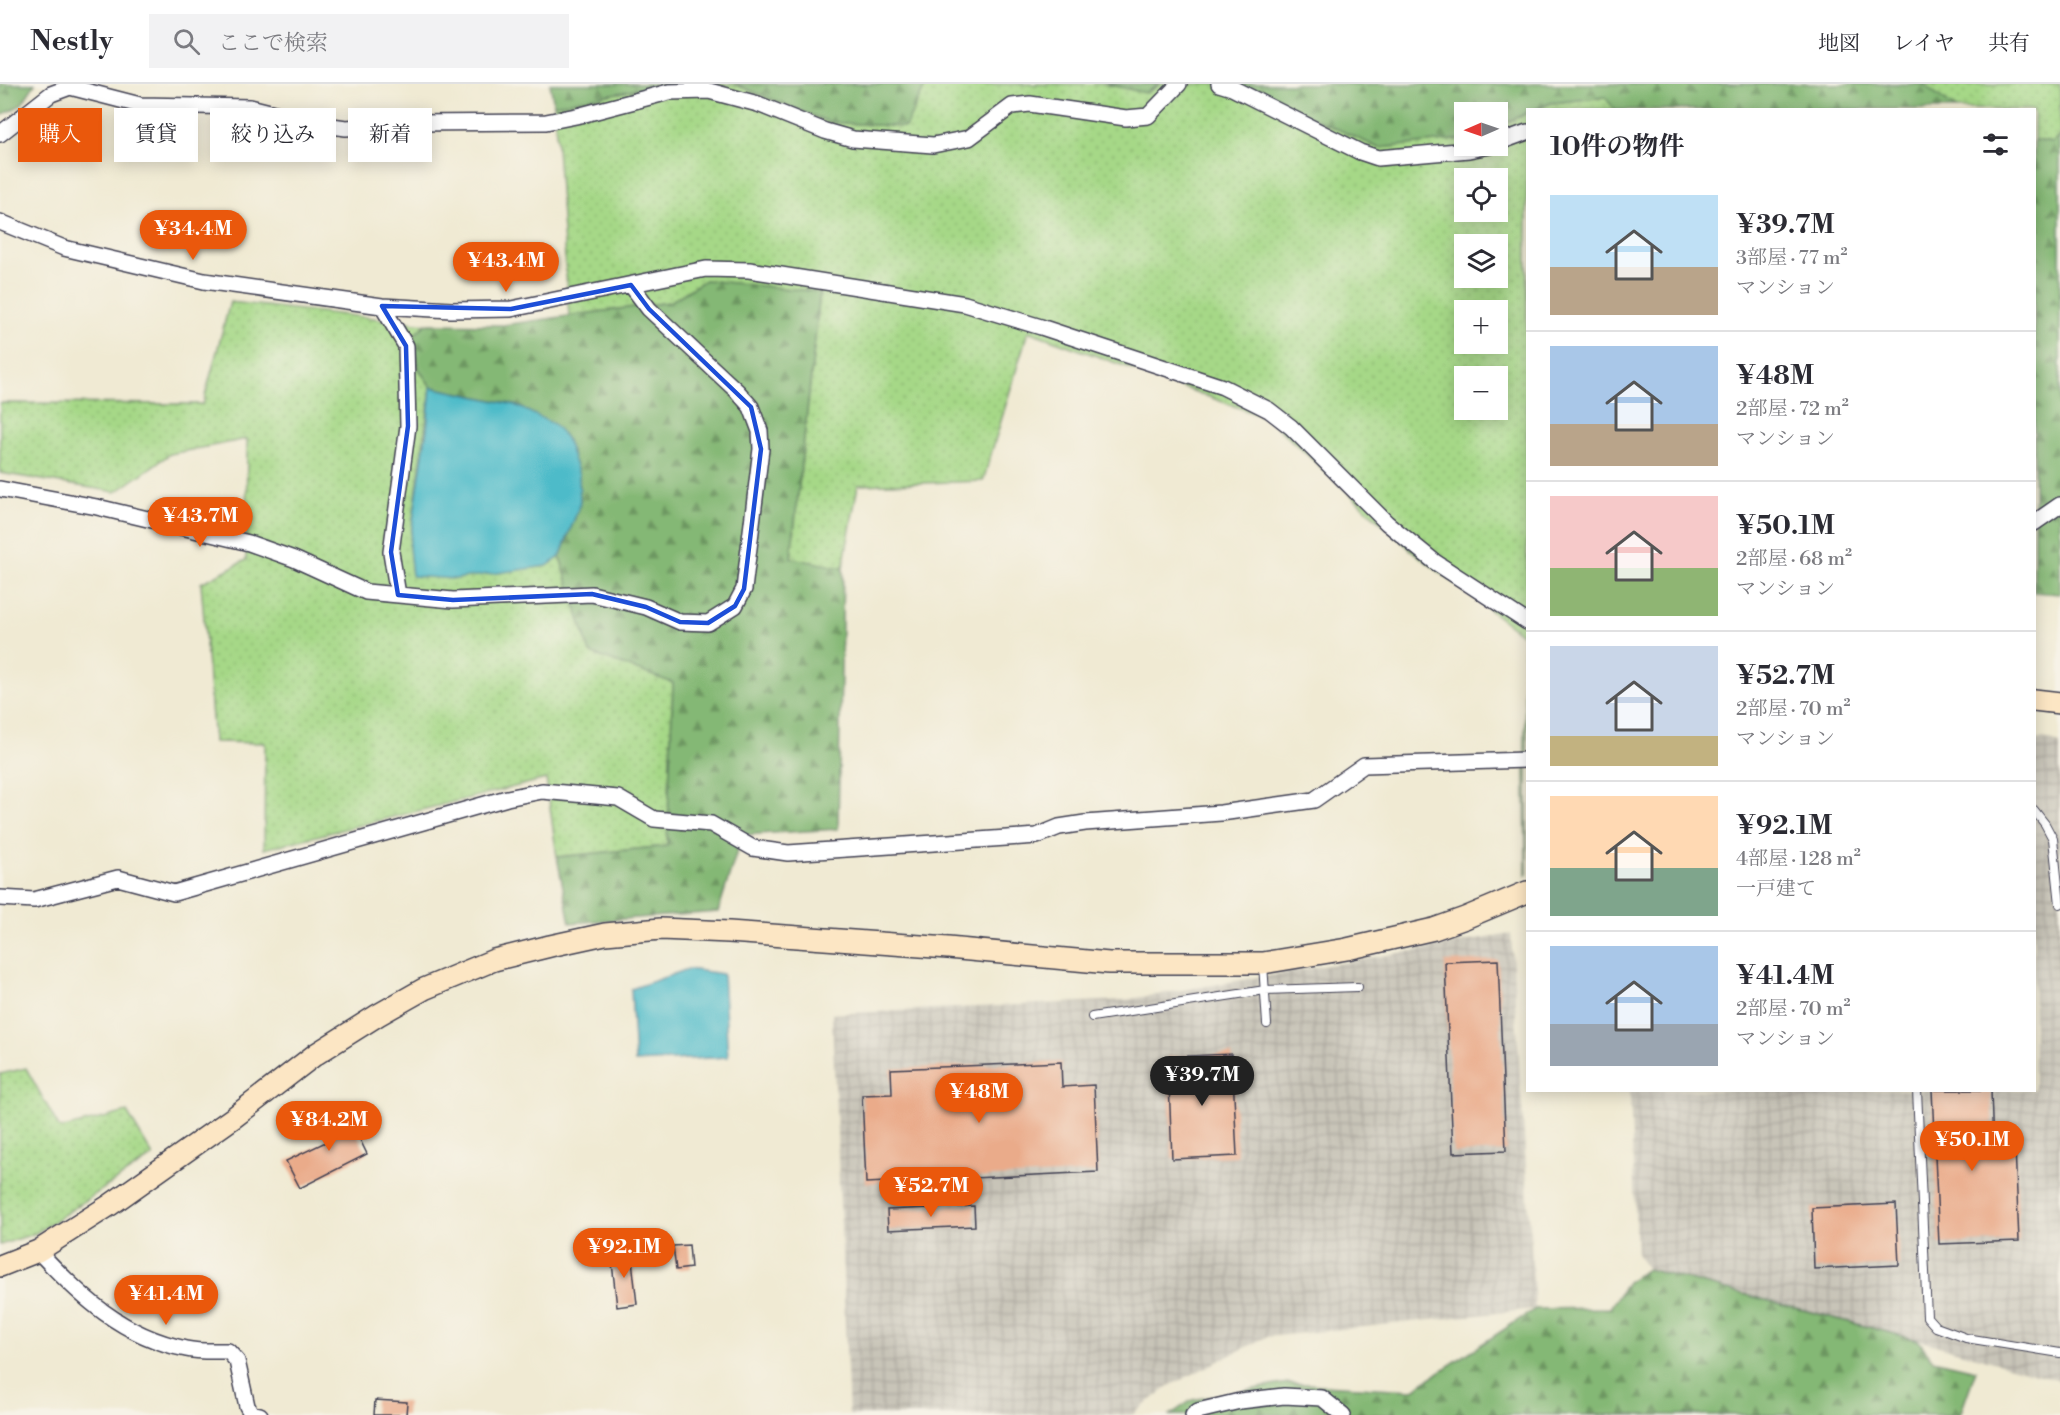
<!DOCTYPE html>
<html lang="ja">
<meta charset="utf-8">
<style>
body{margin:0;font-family:"Libre Bodoni","Noto Serif JP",serif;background:#f2f2f3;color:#2b2b33;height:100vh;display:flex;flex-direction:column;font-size:22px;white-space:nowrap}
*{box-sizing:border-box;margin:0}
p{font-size:20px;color:#7c7c81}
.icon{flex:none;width:33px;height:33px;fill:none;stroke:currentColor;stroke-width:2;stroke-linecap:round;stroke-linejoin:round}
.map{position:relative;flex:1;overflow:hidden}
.side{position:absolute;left:1526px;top:24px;width:510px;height:984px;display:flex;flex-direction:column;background:#fff;border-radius:0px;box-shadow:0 3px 15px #0003}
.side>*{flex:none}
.hud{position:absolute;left:18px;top:24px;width:570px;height:54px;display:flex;gap:12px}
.needle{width:39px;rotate:268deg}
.tools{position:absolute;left:1454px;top:18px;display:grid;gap:12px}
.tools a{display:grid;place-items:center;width:54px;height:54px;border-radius:0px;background:#fff;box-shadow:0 3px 15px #0003;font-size:30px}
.price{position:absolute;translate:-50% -51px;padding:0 14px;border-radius:21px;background:#ea580c;color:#fff;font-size:20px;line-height:39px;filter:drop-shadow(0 2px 3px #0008)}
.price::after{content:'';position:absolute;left:50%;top:36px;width:18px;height:14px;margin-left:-9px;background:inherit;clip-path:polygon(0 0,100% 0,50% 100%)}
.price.current{background:#222;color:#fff}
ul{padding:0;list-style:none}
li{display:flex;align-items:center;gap:18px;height:150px;padding:0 24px}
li+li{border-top:2px solid #e1e1e2}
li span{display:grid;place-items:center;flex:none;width:168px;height:120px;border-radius:0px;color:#555}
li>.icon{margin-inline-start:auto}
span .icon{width:72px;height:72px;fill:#fffc;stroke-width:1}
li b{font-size:26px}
h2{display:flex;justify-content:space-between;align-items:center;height:72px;padding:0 24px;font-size:26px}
.pill{padding:0 21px;border-radius:0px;background:#fff;box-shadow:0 3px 15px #0003;font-size:21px;line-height:54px}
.pill.current{background:#ea580c;color:#fff}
header{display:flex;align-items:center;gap:36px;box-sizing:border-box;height:84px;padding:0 30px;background:#fff;border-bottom:2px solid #e1e1e2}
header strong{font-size:28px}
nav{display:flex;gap:33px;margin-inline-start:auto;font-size:21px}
.search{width:420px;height:54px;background:#f2f2f3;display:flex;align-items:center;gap:15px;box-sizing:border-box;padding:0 21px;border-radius:0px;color:#7c7c81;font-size:22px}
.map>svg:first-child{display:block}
.industrial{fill:url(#industrial-grid)}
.grass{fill:url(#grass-dots);stroke:#647d61;stroke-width:1.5;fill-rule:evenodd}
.forest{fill:url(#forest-firs);stroke:#536d58;stroke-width:1.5}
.water{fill:#4ebbc9;stroke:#386e82;stroke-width:1.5}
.building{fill:#eaab8a}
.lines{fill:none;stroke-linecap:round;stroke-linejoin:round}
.lane-casing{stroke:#414052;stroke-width:10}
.street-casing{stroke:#414052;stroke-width:18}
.secondary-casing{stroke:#414052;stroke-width:24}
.lane{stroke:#fff;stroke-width:8}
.street{stroke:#fff;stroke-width:15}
.secondary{stroke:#fce6c4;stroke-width:21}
.marked{fill:none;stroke:#1d4ed8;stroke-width:4.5;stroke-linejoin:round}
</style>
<header>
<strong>Nestly</strong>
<div class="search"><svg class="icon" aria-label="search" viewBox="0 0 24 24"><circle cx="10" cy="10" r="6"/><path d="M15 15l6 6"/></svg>ここで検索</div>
<nav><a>地図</a><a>レイヤ</a><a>共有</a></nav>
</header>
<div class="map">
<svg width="2060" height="1331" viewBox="0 0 2060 1331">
<defs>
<pattern id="industrial-grid" width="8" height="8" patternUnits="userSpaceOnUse" patternTransform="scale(1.5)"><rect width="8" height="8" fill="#c8c4b8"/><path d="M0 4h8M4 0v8" fill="none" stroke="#aca89f"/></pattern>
<pattern id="grass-dots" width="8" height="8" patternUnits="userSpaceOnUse" patternTransform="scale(1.5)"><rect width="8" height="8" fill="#a6d887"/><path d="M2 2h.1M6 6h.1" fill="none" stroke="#8fb975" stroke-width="1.8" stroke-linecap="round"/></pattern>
<pattern id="forest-firs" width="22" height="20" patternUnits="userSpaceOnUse" patternTransform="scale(1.5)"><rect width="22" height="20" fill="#84b874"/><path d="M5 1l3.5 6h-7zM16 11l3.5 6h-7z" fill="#6c9560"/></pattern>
</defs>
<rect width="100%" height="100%" fill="#f7f3e8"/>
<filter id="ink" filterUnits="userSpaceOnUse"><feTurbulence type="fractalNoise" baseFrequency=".0167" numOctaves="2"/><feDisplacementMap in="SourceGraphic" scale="12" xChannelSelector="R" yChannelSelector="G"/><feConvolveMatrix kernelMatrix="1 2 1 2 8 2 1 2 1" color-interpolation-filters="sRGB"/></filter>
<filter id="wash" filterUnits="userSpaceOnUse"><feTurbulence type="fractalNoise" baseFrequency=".008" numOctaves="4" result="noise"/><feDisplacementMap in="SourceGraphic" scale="24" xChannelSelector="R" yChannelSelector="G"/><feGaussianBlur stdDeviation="1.35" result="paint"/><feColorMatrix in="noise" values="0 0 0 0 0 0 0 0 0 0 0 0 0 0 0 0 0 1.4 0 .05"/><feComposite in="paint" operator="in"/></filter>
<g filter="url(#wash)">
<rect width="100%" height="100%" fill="#f0ead3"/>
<path class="industrial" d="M 2043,655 L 2060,660 L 2060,1297 L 1918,1256 L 1647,1185 L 1637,1171 L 1630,1007 L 2034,1006 L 2034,656 Z
M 1511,850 L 1535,1225 L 1266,1253 L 1169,1302 L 1132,1331 L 849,1331 L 832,930 L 1125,916 Z"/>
<path class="grass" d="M 667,0 L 734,0 L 829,38 L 905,43 L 926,0 L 1106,0 L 1146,9 L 1160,0 L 1239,0 L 1379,64 L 1464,55 L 1464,62 L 1497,62 L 1497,43 L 1527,29 L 1527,789 L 1526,790 L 1524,552 L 1412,467 L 1267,334 L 1028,247 L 983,397 L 858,401 L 843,484 L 791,475 L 820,209 L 705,196 L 670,218 L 569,232 L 554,21 ZM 1464,94 L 1497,94 L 1497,128 L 1464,128 ZM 1464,160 L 1497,160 L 1497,194 L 1464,194 ZM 1464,226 L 1497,226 L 1497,260 L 1464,260 ZM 1464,292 L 1497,292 L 1497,326 L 1464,326 Z
M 1923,0 L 2060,0 L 2060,53 L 2052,59 L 2034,56 L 2034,26 L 1956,25 Z
M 1606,13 L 1615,25 L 1536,26 L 1551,19 Z
M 230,218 L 426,240 L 413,252 L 419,285 L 431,303 L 409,463 L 412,492 L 547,482 L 560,473 L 590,569 L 673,598 L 667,762 L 557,773 L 546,695 L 264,765 L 265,659 L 214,658 L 201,499 L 246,476 L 247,355 L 170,370 L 116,408 L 0,389 L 0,319 L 203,320 Z
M 26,984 L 60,1045 L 127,1028 L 153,1072 L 36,1149 L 0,1161 L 0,990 Z"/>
<path class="forest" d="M 0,0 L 35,0 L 21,21 L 0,32 Z
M 550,0 L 667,0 L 554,21 Z
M 734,0 L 926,0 L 905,43 L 829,38 Z
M 1106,0 L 1160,0 L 1146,9 Z
M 1239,0 L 1923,0 L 1956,25 L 1615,26 L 1605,13 L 1551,19 L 1536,25 L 1527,26 L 1527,29 L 1497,43 L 1497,28 L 1464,28 L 1464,55 L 1379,64 Z
M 2060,53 L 2060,510 L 2034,508 L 2034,56 L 2052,59 Z
M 705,196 L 820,208 L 791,474 L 843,484 L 838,745 L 742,751 L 718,828 L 570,839 L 557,773 L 667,762 L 673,599 L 590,569 L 560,473 L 580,420 L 515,321 L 431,303 L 419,285 L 413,252 L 426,240 L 503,241 L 670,218 Z
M 1647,1185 L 1918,1256 L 1933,1276 L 1976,1286 L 1960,1331 L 1170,1331 L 1192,1316 L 1288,1299 L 1412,1306 L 1535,1225 L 1610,1224 L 1627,1198 Z"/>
<path class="water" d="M 431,303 L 515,321 L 554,340 L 566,354 L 579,391 L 580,420 L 560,473 L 547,482 L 455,495 L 412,492 L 409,463 L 427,344 Z
M 688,885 L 723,890 L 728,973 L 635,978 L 631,905 Z"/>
<g id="blocks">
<path class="building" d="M 1498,876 L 1506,1067 L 1453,1069 L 1445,878 Z
M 1232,970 L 1237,1072 L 1172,1075 L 1168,973 Z
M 1061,978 L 1062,1003 L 1094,1001 L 1098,1088 L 866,1099 L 862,1011 L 892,1010 L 891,985 Z
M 1932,1006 L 1991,1006 L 1993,1064 L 2015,1063 L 2019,1157 L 1939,1160 Z
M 346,1027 L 367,1070 L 300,1104 L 286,1077 L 330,1056 L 321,1039 Z
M 1896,1120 L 1899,1181 L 1814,1185 L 1812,1124 Z
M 974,1122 L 975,1142 L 888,1146 L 887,1126 Z
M 689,1161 L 691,1184 L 676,1186 L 673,1162 Z
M 631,1168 L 637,1220 L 617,1223 L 611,1170 Z
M 375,1316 L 407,1318 L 406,1331 L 374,1331 Z"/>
</g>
</g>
<g filter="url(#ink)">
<use href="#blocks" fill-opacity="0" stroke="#414052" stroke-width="1.5"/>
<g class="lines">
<g class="lane-casing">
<path id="lane" d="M 2034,726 L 2045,740 L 2053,755 L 2060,820
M 1263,880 L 1267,940
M 1092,933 L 1265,906 L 1358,903
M 1917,1006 L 1927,1233 L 1936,1243 L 1966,1254 L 2060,1269"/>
</g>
<g class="street-casing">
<path id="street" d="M 1219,0 L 1232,4 L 1360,68 L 1378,74 L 1469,66 L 1490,62
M 0,50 L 51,10 L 70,3 L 140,21 L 250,23 L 318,40 L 346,44 L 412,39 L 546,38 L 581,31 L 669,8 L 709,7 L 758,20 L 825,47 L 853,55 L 933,61 L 969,54 L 1012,22 L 1030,20 L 1126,34 L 1148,32 L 1179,0
M 1497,59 L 1527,48
M 0,138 L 64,164 L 204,197 L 382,222 L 451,226 L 511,225 L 706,185 L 749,186 L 965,220 L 1041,243 L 1223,303 L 1269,326 L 1291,343 L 1387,439 L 1435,478 L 1527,538
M 382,222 L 406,262 L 408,342 L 391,468 L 398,511
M 0,405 L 97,423 L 249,459 L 294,475 L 366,508 L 453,516 L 592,510 L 646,523 L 680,538 L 708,539 L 735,522 L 744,505 L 761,365 L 760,347 L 751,323 L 737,307 L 649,225 L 631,201
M 2034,439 L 2060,421
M 0,814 L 34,816 L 118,794 L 174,809 L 507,714 L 542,707 L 618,714 L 654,735 L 711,740 L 753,764 L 788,769 L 1037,752 L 1059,743 L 1085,739 L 1221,729 L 1314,716 L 1364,681 L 1527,676
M 38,1167 C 81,1213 122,1252 186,1265 C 199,1268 214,1267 228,1267 L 237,1277 L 247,1322 L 251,1329 L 260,1331
M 1193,1331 L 1198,1327 L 1240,1317 L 1284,1312 L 1322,1314 L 1343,1331"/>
</g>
<g class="secondary-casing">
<path id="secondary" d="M 2034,616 L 2060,619
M 0,1182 L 38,1167 L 110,1121 L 233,1034 L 316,970 L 378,931 L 424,905 L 494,876 L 550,862 L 605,850 L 661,845 L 729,848 L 948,864 L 1109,879 L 1263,879 L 1347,865 L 1434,845 L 1465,834 L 1527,808"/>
</g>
<use href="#lane" class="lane"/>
<use href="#street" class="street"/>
<use href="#secondary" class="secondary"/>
</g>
</g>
<path class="marked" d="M 631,201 L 649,225 L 751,323 L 761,365 L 744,505 L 735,522 L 708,539 L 680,538 L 646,523 L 592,510 L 453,516 L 398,511 L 391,468 L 408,342 L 406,262 L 382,222 L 511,225 Z"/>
</svg>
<div class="tools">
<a><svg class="needle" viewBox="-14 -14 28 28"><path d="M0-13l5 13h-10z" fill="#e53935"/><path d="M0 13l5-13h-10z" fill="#7c7c81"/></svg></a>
<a><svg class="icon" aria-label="locate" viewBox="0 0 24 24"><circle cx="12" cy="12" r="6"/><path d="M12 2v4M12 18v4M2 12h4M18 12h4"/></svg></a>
<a><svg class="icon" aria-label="layers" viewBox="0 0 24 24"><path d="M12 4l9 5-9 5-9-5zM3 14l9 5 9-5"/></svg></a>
<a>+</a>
<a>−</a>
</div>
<b class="price" style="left:193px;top:177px">¥34.4M</b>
<b class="price" style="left:506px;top:209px">¥43.4M</b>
<b class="price" style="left:200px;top:464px">¥43.7M</b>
<b class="price current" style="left:1202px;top:1023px">¥39.7M</b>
<b class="price" style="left:979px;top:1040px">¥48M</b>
<b class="price" style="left:329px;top:1068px">¥84.2M</b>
<b class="price" style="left:1972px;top:1088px">¥50.1M</b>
<b class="price" style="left:931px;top:1134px">¥52.7M</b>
<b class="price" style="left:624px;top:1195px">¥92.1M</b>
<b class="price" style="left:166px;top:1242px">¥41.4M</b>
<div class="hud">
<a class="pill current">購入</a>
<a class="pill">賃貸</a>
<a class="pill">絞り込み</a>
<a class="pill">新着</a>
</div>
<section class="side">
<h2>10件の物件<svg class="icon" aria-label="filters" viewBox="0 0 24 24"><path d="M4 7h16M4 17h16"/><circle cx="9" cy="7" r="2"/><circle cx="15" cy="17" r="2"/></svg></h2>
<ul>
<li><span style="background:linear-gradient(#bfe0f5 60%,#b9a48a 0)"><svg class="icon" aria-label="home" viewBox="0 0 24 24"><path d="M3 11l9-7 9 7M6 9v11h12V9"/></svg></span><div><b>¥39.7M</b><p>3部屋 · 77 m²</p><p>マンション</p></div></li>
<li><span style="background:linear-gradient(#a9c7e8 65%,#b9a48a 0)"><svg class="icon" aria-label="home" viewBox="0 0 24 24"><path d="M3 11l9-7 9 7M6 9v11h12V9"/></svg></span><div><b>¥48M</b><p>2部屋 · 72 m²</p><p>マンション</p></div></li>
<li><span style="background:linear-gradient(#f6c9c9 60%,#8fb573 0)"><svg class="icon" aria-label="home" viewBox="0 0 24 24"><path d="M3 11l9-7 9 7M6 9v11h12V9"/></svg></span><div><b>¥50.1M</b><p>2部屋 · 68 m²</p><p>マンション</p></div></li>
<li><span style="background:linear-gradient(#c9d6e8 75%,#c2b280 0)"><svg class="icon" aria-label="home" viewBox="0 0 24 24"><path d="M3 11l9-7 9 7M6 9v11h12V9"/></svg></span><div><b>¥52.7M</b><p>2部屋 · 70 m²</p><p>マンション</p></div></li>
<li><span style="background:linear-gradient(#ffd9b3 60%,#7fa58c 0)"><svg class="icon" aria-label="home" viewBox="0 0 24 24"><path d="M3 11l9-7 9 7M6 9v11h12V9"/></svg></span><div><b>¥92.1M</b><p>4部屋 · 128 m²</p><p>一戸建て</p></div></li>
<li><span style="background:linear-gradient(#a9c7e8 65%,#9aa5b1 0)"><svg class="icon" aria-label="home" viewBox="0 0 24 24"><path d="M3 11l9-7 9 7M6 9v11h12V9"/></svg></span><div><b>¥41.4M</b><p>2部屋 · 70 m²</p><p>マンション</p></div></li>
</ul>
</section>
</div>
